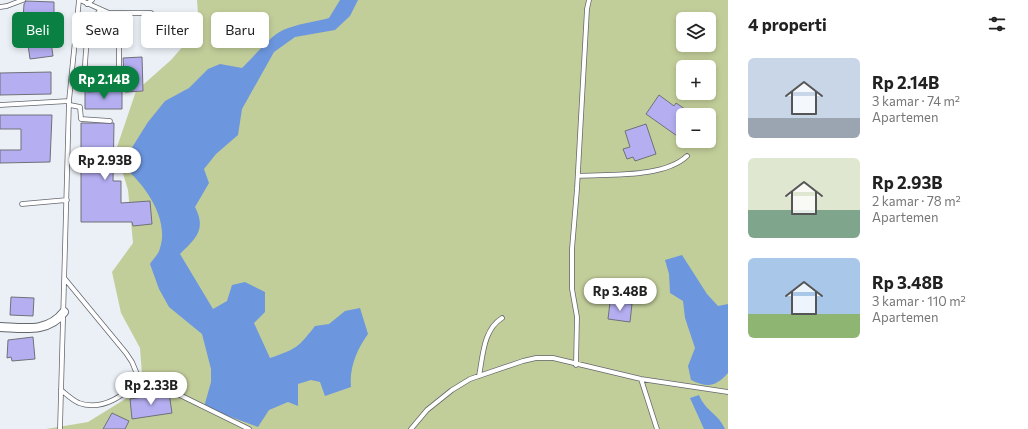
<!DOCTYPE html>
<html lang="id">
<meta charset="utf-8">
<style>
body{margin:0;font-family:Commissioner,sans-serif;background:#f6f6f6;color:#222;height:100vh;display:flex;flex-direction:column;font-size:15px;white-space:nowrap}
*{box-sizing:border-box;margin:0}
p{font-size:13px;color:#767676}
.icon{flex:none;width:22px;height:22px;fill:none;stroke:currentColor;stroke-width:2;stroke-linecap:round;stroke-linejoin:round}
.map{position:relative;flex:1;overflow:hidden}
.drawer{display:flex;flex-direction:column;background:#fff;width:300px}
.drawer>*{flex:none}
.hud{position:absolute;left:12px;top:12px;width:380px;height:36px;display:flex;gap:8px}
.controls{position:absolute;left:676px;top:12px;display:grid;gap:8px}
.controls a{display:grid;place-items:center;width:40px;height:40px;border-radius:6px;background:#fff;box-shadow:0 2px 6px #0003;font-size:20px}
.price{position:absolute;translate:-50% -34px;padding:0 9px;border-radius:14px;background:#fff;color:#222;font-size:13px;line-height:26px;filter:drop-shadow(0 1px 2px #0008)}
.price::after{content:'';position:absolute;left:50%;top:24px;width:12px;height:9px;margin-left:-6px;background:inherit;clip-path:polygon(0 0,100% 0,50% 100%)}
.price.active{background:#0b8043;color:#fff}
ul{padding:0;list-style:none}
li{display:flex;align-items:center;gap:12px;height:100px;padding:0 20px}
li span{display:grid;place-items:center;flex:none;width:112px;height:80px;border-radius:6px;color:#555}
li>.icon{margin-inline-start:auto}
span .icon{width:48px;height:48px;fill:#fffc;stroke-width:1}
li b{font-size:17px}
h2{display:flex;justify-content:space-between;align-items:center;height:48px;padding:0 20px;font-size:17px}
.pill{padding:0 14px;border-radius:6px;background:#fff;box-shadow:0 2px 6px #0003;font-size:14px;line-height:36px}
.pill.active{background:#0b8043;color:#fff}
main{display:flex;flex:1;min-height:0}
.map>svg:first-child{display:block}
.green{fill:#c2ce9a;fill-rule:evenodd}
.water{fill:#6c96de}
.building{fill:#b5aff2;stroke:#717078}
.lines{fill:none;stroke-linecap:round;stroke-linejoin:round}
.lane-casing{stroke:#64676e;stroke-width:5.5}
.street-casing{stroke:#64676e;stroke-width:10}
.lane{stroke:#fff;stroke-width:4}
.street{stroke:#fff;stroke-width:8}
</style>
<main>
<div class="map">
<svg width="728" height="429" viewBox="0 0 728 429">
<rect width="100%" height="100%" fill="#ebf0f7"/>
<path class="green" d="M 197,0 L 728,0 L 728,429 L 46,429 L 88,422 L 143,388 L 140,348 L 121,313 L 112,272 L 133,243 L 128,190 L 116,150 L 136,91 L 171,60 L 199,28 ZM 683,19 L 709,19 L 709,45 L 683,45 ZM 683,67 L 709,67 L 709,93 L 683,93 ZM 683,115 L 709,115 L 709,141 L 683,141 Z"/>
<path class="water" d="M 340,0 L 358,0 L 350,16 L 335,30 L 295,37 L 274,52 L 242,109 L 238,135 L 216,154 L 204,169 L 209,183 L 195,207 C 207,230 195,239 180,254 L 213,309 L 227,301 L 232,285 L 245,282 L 265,292 L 265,312 L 254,323 L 270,358 C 296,349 298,348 315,326 L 329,324 L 345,311 L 360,308 L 368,334 C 357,349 349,368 351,387 L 325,396 L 320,382 L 311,380 L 298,384 L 298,406 L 288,402 L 269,410 L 258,427 L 204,407 L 211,382 L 211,369 L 202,334 L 169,307 L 159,289 L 150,264 C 153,259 159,254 160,248 C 170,219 143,181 121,165 L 148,122 L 165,101 L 189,88 L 208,69 L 220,64 L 242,68 C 254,57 270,36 283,30 C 297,24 314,22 329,18 Z
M 682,255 L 707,294 L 718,306 L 728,304 L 728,373 C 715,387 708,388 691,380 L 688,366 L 695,348 L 685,318 L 683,301 L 670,293 L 669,274 L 665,260 Z
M 699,395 C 706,412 718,413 725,429 L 704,429 L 690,398 Z"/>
<path class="building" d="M 26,1 L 54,2 L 54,20 L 23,19 L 24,4 Z
M 51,42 L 53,56 L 30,59 L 28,45 Z
M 142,57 L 143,91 L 125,92 L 123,58 Z
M 51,72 L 51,94 L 0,95 L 0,73 Z
M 122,90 L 122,109 L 85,109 L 85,91 L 88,92 Z
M 659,95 L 674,106 L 676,103 L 694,115 L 683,115 L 683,134 L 680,138 L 646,114 Z
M 0,115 L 52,115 L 50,162 L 0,163 L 0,150 L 21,150 L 21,129 L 0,129 Z
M 81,123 L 114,123 L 113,181 L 121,181 L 121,203 L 150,201 L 152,224 L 133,226 L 132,222 L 81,222 Z
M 646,124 L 656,154 L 635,161 L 633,157 L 627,159 L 623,149 L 630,147 L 625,131 Z
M 11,297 L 34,298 L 33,316 L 10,315 Z
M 610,302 L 632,304 L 630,322 L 608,319 Z
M 33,337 L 35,359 L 12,361 L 11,357 L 7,358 L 8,340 Z
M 169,393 L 172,413 L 132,419 L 130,399 Z
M 112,413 L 129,421 L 125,429 L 103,429 Z"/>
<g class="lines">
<g class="lane-casing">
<path id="lane" d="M 80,0 L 109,13 L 151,13
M 87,4 L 92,0
M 0,7 L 7,6 L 23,0
M 100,10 C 83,32 86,60 84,86 L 88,89 L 117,87 L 119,83 L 119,13
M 0,105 L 69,101
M 70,105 L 80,107 L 81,119 L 110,121
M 578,176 C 609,174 664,178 687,156
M 22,204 L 67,200
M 576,365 L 577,317 L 572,289 L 572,249 L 577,189 L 587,9 L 589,0
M 137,374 L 249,429
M 479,376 C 483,356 483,330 502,318
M 641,379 L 657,429
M 61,390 C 66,394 72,400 79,403 C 101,411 130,396 137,374 L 132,362 L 126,353 L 65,279
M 60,429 L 69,101 L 79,0
M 411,429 L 427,410 L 452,390 L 470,379 L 523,361 L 536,358 L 553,358 L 641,379 L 728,392"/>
</g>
<g class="street-casing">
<path id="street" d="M 0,327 C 24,328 48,333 64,312"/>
</g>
<use href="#lane" class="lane"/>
<use href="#street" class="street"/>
</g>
</svg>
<div class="controls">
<a><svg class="icon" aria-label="layers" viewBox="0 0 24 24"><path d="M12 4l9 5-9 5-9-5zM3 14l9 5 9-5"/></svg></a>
<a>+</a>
<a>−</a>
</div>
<b class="price active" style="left:104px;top:100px">Rp 2.14B</b>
<b class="price" style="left:105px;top:181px">Rp 2.93B</b>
<b class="price" style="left:620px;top:312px">Rp 3.48B</b>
<b class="price" style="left:151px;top:406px">Rp 2.33B</b>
<div class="hud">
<a class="pill active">Beli</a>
<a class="pill">Sewa</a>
<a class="pill">Filter</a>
<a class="pill">Baru</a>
</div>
</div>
<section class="drawer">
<h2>4 properti<svg class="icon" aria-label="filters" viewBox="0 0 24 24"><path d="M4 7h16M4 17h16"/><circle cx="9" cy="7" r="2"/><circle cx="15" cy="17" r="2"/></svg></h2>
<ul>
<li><span style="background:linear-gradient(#c9d6e8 75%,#9aa5b1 0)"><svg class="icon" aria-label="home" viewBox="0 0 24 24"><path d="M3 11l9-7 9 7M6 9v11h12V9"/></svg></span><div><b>Rp 2.14B</b><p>3 kamar · 74 m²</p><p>Apartemen</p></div></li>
<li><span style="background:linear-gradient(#dfe7d0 65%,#7fa58c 0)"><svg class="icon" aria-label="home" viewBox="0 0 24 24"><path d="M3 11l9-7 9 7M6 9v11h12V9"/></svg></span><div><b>Rp 2.93B</b><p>2 kamar · 78 m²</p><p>Apartemen</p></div></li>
<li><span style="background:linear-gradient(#a9c7e8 70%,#8fb573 0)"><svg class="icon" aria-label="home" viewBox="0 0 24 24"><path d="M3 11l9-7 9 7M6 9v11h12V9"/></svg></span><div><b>Rp 3.48B</b><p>3 kamar · 110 m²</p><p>Apartemen</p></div></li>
</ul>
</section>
</main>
